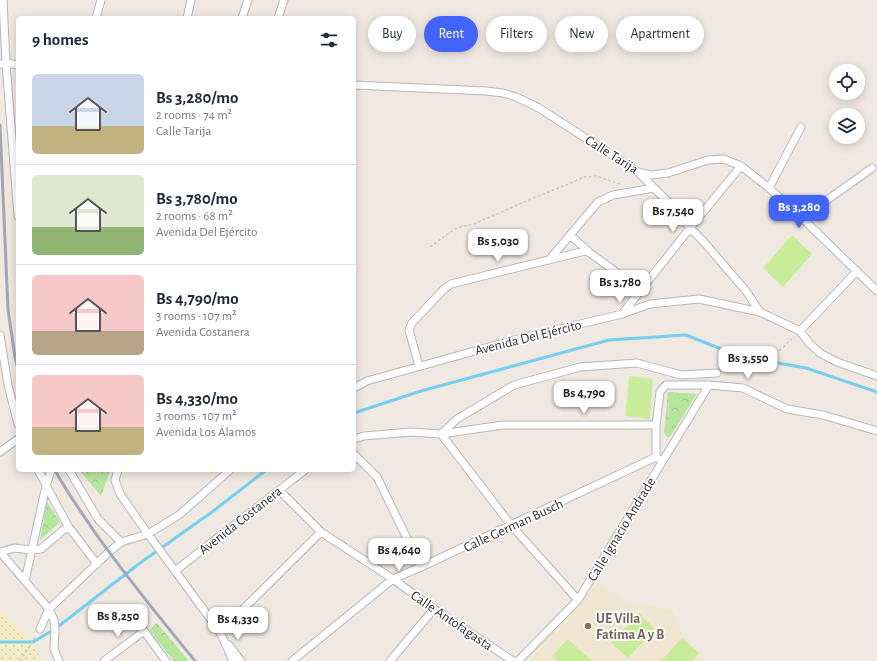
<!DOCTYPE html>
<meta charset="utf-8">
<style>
body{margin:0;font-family:"Alegreya Sans",sans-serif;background:#f2f2f3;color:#1f2937;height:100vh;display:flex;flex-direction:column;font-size:15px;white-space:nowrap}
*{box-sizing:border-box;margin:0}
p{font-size:13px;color:#747a83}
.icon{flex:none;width:22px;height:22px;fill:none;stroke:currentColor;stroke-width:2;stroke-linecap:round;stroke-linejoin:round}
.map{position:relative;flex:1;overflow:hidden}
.details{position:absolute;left:16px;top:16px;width:340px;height:456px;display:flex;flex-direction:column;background:#fff;border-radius:6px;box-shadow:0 2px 10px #0003}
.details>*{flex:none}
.top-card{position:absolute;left:368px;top:16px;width:380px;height:36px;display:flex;gap:8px}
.tools{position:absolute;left:829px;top:64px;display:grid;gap:8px}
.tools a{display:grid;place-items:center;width:36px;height:36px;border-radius:50%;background:#fff;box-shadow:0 2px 10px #0003;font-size:20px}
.price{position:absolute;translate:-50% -34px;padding:0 9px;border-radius:8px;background:#fff;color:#222;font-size:13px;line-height:26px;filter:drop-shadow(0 1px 2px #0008)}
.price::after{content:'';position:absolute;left:50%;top:24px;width:12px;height:9px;margin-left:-6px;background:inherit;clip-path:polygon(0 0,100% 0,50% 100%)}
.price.selected{background:#4264fb;color:#fff}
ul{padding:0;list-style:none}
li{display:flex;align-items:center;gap:12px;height:100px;padding:0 16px}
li+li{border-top:1px solid #e0e1e3}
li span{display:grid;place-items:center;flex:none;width:112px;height:80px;border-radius:6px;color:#555}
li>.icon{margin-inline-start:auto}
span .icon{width:48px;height:48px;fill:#fffc;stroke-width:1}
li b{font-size:17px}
h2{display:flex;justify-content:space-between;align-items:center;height:48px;padding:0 16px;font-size:17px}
.chip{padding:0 14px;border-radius:18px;background:#fff;box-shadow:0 2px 10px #0003;font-size:14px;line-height:36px}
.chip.selected{background:#4264fb;color:#fff}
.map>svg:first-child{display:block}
.education{fill:#f0e6d1}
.forest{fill:url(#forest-crowns)}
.sand{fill:url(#sand-dots)}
.pitch{fill:#c9ec9a}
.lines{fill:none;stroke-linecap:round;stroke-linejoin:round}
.stream{stroke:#75cff0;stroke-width:3}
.minor-casing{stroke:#b4b7c1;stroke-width:9}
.path{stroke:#c9c9c9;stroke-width:1.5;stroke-dasharray:3 2;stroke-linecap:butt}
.minor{stroke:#fff;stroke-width:7}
.rail{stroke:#a3a6b8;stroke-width:3}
.education-dot{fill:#8d6e63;stroke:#fff;stroke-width:1.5}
.labels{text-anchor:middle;stroke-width:3.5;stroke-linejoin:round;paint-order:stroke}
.street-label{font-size:14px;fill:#2e2e2e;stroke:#fff}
.education-label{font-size:14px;font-weight:bold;fill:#785e54;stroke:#fff;text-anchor:start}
</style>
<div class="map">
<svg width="877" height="661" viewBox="0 0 877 661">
<defs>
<pattern id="forest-crowns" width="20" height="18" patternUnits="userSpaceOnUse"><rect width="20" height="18" fill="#b6e59e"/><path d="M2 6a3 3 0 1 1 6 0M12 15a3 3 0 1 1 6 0" fill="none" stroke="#9dc588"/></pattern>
<pattern id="sand-dots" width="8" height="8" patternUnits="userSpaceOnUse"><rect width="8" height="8" fill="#f3ecc5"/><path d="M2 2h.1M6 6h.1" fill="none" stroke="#d1cbaa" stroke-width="1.8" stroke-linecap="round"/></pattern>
</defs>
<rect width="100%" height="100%" fill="#efe9e1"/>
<path class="education" d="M 595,580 L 628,604 L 652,605 L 673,612 L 682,635 L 704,655 L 698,661 L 531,661 L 530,655 L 577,606 Z"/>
<path class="forest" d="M 668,392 L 697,394 L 669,438 L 664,433 Z
M 79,470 L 110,470 L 101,496 Z
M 47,502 L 60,522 L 40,540 Z
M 157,623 L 189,661 L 174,661 L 149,630 Z"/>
<path class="sand" d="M 0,609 L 23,632 L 43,661 L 0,661 Z"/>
<path class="pitch" d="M 792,235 L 812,254 L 783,287 L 763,268 Z
M 629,376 L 653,379 L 650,419 L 625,416 Z
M 639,613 L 655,629 L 628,658 L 611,643 Z
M 682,638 L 699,653 L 692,661 L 661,661 Z
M 568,639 L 592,661 L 558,661 L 552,656 Z"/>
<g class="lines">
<path class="stream" d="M 354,413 L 421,391 L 609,340 L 686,335 L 739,356 L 806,368 L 877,392
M 0,642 L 33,642 L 55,629 L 140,563 L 212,512 L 266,470"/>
<g class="minor-casing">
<path id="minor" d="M 3,0 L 6,63 L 18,216
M 96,18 L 101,0
M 187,18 L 191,0
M 242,18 L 248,0
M 278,18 L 284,0
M 0,64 L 6,63 L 18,65
M 354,85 L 486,91 L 503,93 L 516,97 L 539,108 L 638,172 L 651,175 L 668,173 L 708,160 L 724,159 L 741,166 L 769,188 L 802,218 L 877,291
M 638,172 L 672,206 L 690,228 L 703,241 L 746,291 L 760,312
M 769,188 L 801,127
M 802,218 L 872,168
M 570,235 L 590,253
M 549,260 L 598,202 L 613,195 L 654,188
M 622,314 L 690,228 L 741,166
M 800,331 L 857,271
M 0,335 L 8,385 L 18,424
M 419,366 L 409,330 L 412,323 L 443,290 L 451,284 L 585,251 L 590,253 L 616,272 L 637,295
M 354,388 L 367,381 L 510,341 L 622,314 L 650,304 L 699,299 L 760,312 L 800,331 L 810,344 L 820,353 L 837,362 L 877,376
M 656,425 L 660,392 L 666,385 L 709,385 L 743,388 L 787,409 L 823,415 L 877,431
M 354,439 L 364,436 L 411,432 L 441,434 L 503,425 L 656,425 L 656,457
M 0,452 L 18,439
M 354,454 L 377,477 L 421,567
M 38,470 L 68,526 L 97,564
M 69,470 L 98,519 L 121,542 L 148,534 L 220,632 L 233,661
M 118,470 L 115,480 L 120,494 L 148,534 L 179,515 L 230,470
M 279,490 L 321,532 L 393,579 L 434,609 L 513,661
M 0,552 L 49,609 L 54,620 L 55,629 L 54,649 L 59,661
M 1,552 L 14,548 L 32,550 L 41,549 L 68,526
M 175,571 L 305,470
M 25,581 L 46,486 L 51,470
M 578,600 L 511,525 L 441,434 L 457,419 L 514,385 L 580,367 L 637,363 L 681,375 L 717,373
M 40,629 L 49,609 L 109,552 L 121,542
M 220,632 L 321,532
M 229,645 L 241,661
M 104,661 L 144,631 L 166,661
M 292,661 L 393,579 L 421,567 L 656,457 L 662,461
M 390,661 L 434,609
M 518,661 L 578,600 L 709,385"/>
</g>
<path class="path" d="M 430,247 L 456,228 L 474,224 L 531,199 L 571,183 L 584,177 L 597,176 L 622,185
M 724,368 L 739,356 L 778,352 L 794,337
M 20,661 L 36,636"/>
<use href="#minor" class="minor"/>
<path class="rail" d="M 0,125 L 8,310 L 15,357 L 18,369
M 55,470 C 67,493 82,513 96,534 C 127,578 161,619 195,661"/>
</g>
<circle class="education-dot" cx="588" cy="626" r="4"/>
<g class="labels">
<g class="street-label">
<text transform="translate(612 154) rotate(32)" y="5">Calle Tarija</text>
<text transform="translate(528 337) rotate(-14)" y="5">Avenida Del Ejército</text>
<text transform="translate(240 520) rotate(-38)" y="5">Avenida Costanera</text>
<text transform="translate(513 525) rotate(-25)" y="5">Calle German Busch</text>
<text transform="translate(621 529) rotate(-59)" y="5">Calle Ignacio Andrade</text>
<text transform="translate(452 620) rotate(34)" y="5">Calle Antofagasta</text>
</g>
<g class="education-label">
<text x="596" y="623">UE Villa<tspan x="596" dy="16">Fatima A y B</tspan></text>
</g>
</g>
</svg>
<div class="tools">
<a><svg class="icon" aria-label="locate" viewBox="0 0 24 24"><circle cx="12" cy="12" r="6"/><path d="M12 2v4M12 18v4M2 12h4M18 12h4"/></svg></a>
<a><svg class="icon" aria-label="layers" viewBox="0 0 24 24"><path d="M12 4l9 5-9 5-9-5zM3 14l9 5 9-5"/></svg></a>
</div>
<b class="price selected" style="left:799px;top:229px">Bs 3,280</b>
<b class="price" style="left:673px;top:233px">Bs 7,540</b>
<b class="price" style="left:498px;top:263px">Bs 5,030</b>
<b class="price" style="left:620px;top:304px">Bs 3,780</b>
<b class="price" style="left:748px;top:380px">Bs 3,550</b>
<b class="price" style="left:584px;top:415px">Bs 4,790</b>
<b class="price" style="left:399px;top:572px">Bs 4,640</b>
<b class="price" style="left:118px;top:638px">Bs 8,250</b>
<b class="price" style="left:238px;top:641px">Bs 4,330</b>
<div class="top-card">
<a class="chip">Buy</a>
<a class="chip selected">Rent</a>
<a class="chip">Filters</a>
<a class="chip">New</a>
<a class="chip">Apartment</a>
</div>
<section class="details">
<h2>9 homes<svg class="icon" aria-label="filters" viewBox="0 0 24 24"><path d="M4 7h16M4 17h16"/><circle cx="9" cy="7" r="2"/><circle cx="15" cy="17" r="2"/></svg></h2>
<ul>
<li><span style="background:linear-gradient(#c9d6e8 65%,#c2b280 0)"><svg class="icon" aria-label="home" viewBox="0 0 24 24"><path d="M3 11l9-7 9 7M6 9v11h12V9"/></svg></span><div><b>Bs 3,280/mo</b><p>2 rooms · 74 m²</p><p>Calle Tarija</p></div></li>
<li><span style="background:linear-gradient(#dfe7d0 65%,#8fb573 0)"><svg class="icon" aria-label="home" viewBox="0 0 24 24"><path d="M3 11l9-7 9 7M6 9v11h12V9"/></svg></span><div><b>Bs 3,780/mo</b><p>2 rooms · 68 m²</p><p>Avenida Del Ejército</p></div></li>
<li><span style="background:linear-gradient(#f6c9c9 70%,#b9a48a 0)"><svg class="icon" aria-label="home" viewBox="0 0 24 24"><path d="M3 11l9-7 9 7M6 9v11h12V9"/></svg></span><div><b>Bs 4,790/mo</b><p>3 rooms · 107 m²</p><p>Avenida Costanera</p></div></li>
<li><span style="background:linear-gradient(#f6c9c9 65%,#c2b280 0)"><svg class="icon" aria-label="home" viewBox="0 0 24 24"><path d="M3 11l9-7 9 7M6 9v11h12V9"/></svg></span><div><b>Bs 4,330/mo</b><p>3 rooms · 107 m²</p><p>Avenida Los Álamos</p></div></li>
</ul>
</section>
</div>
